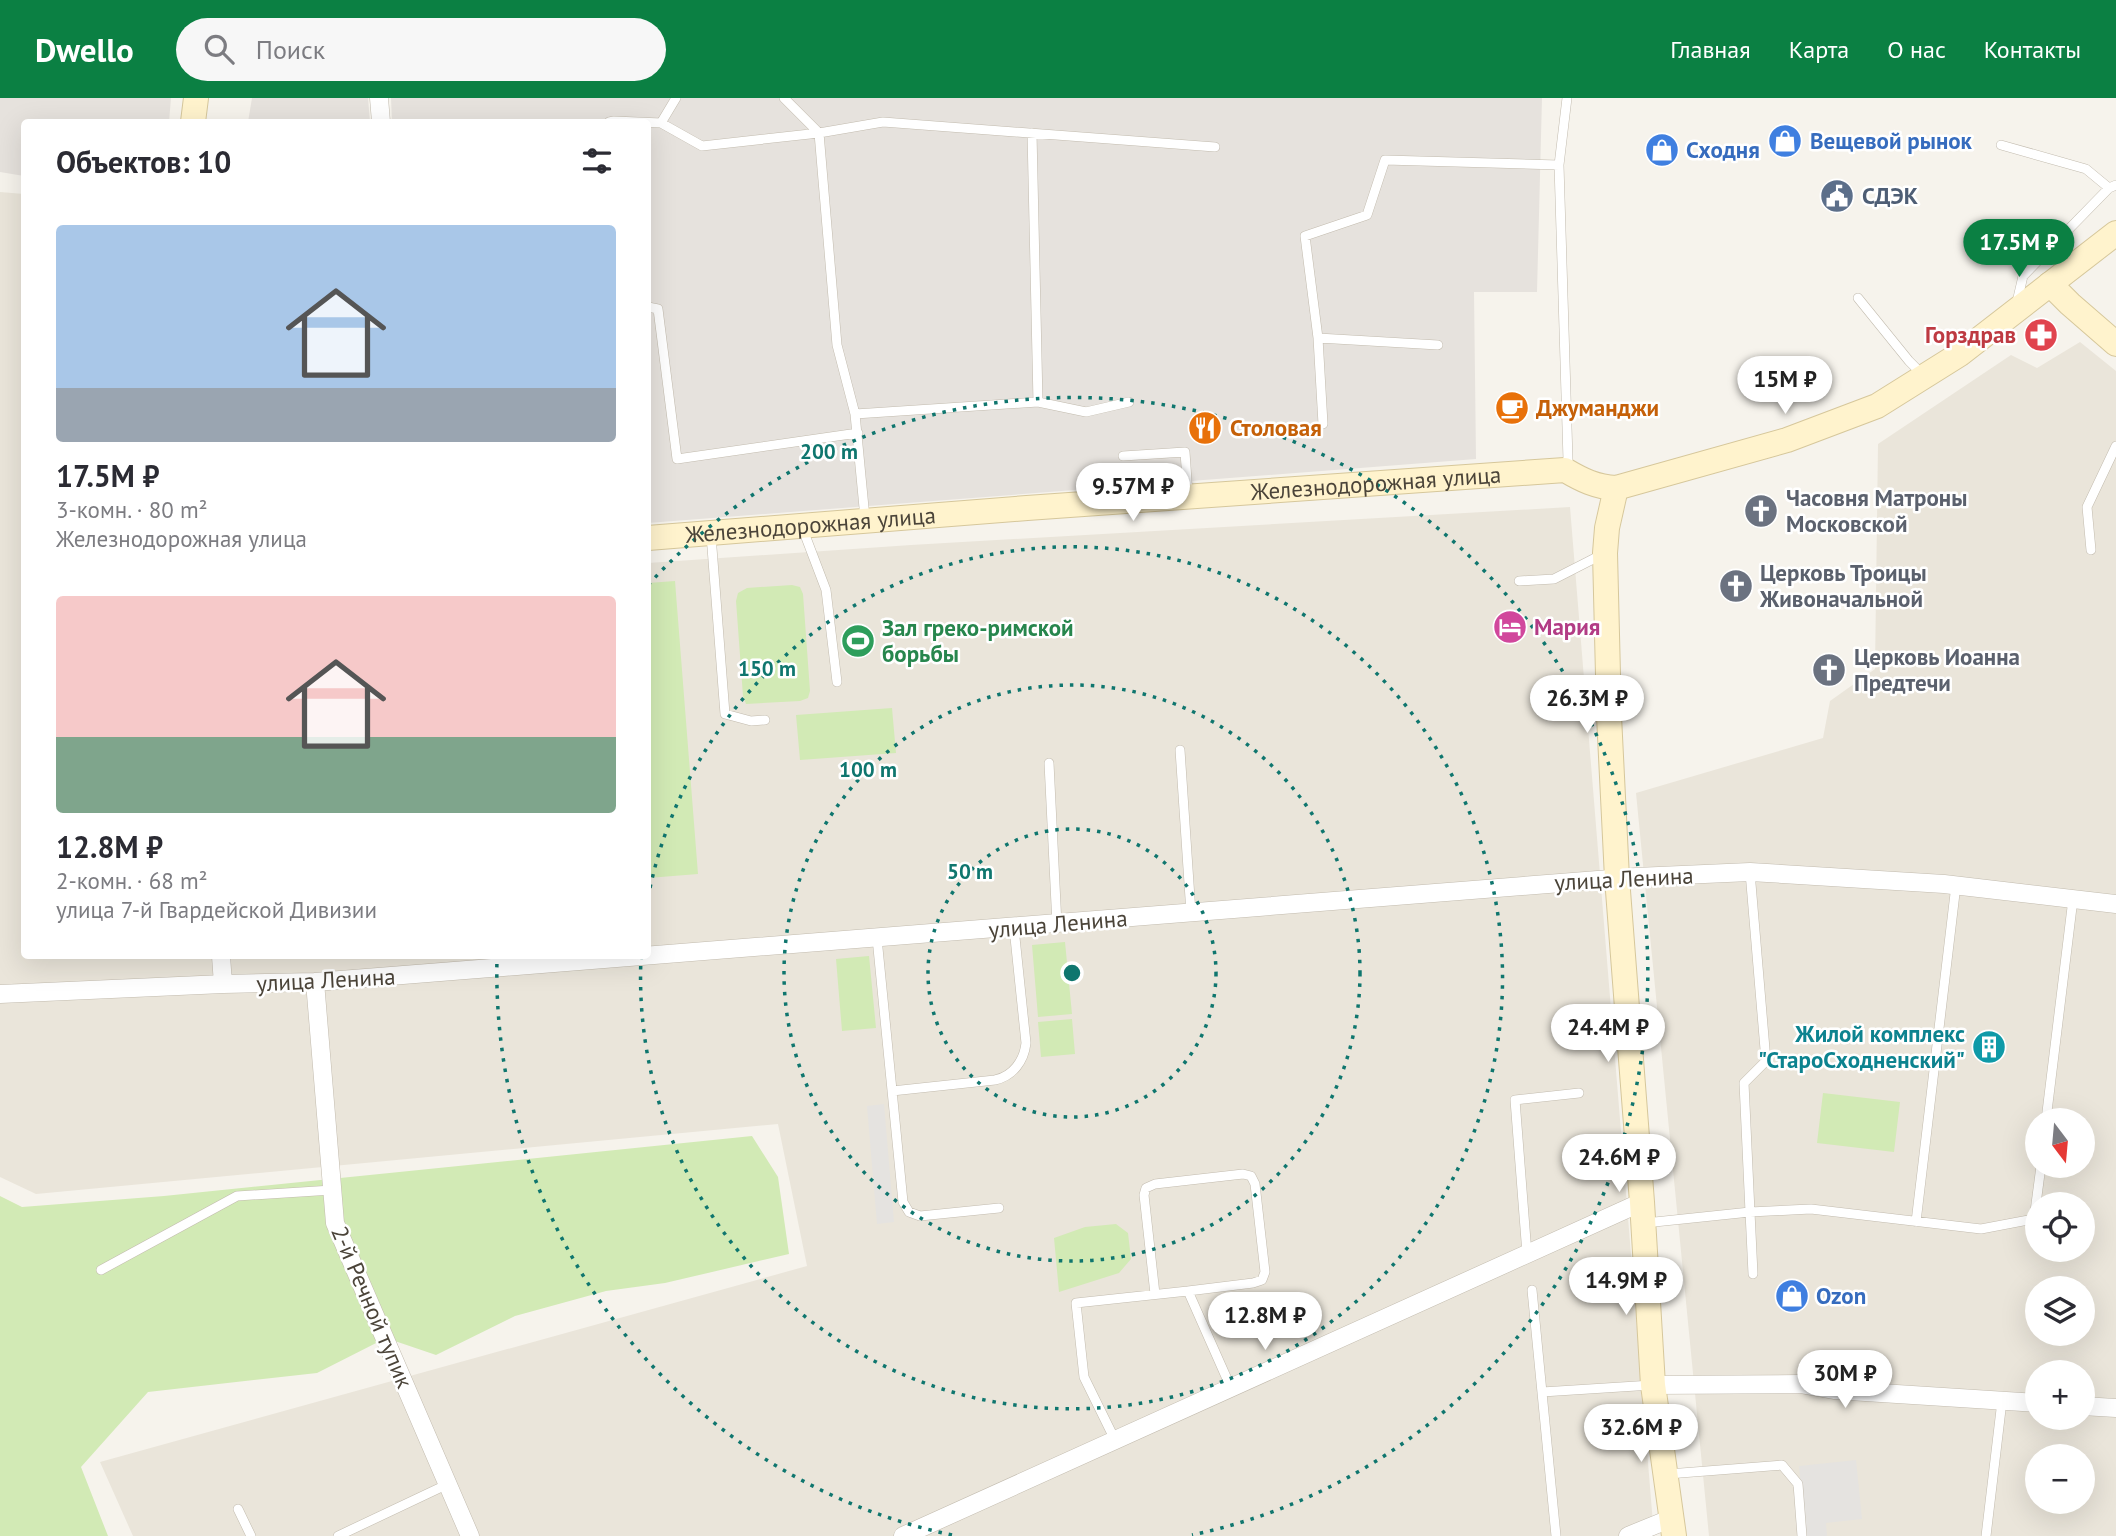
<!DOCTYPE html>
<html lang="ru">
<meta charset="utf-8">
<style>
body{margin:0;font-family:"PT Sans",sans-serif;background:#f7f7f7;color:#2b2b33;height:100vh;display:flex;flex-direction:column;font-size:26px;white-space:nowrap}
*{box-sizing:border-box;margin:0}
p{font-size:23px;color:#7c7c81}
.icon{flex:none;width:38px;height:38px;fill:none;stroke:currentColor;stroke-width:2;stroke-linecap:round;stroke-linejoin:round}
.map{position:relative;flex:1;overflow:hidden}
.drawer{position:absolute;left:21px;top:21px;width:630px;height:840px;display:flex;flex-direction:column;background:#fff;border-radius:7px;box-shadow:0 7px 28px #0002}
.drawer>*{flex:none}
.needle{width:46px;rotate:164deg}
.fabs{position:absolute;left:2025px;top:1010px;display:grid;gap:14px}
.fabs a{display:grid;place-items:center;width:70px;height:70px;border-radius:50%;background:#fff;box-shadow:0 7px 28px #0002;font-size:35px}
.price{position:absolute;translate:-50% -60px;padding:0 16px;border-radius:24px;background:#fff;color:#222;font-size:23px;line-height:46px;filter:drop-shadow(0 2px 4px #0008)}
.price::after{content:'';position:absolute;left:50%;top:42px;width:21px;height:16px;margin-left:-10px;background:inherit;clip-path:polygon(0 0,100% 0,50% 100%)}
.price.active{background:#0b8043;color:#fff}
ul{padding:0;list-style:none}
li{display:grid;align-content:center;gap:14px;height:371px;padding:0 35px}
li span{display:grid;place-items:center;height:217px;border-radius:7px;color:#555}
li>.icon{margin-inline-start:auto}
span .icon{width:126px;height:126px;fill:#fffc;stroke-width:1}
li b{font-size:30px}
h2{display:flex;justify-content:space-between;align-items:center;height:84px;padding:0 35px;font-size:30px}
header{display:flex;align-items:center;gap:42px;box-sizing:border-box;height:98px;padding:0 35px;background:#0b8043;color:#fff}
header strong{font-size:33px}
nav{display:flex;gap:38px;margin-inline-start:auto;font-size:24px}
.search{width:490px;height:63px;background:#f7f7f7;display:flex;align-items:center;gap:18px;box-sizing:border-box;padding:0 24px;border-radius:38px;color:#7c7c81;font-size:26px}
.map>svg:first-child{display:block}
.residential{fill:#eae5da;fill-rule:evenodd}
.industrial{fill:#e6e2dd}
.green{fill:#d2eab5}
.parking{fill:#e5e3e0}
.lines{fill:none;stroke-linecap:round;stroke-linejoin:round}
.lane-casing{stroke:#c2bbae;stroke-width:10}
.street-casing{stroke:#c2bbae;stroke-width:19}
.secondary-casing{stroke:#d6c79b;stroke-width:26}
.lane{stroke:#fff;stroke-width:9}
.street{stroke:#fff;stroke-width:18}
.secondary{stroke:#fff3cd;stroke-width:24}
.ring{fill:none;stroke:#0f766e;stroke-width:3.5;stroke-dasharray:3.5 7}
.labels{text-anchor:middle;stroke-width:5;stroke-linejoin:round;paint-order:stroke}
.shop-label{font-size:23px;font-weight:bold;fill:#366cbe;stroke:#fff;text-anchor:start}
.service-label{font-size:23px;font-weight:bold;fill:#4e5e75;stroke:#fff;text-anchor:start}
.health-label{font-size:23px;font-weight:bold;fill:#be3a42;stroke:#fff;text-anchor:end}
.food-label{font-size:23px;font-weight:bold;fill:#c56008;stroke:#fff;text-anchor:start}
.street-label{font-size:23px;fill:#4b4439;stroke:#fff}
.worship-label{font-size:23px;font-weight:bold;fill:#5b616d;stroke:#fff;text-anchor:start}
.hotel-label{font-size:23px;font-weight:bold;fill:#b23c85;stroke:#fff;text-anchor:start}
.leisure-label{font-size:23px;font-weight:bold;fill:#27864d;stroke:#fff;text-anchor:start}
.culture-label{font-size:23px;font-weight:bold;fill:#0d838f;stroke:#fff;text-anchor:end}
.centre{fill:#0f766e;stroke:#fff;stroke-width:3.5}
.ring-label{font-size:21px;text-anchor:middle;font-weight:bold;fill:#0f766e;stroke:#fff;stroke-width:5;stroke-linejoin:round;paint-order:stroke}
</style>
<header>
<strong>Dwello</strong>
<div class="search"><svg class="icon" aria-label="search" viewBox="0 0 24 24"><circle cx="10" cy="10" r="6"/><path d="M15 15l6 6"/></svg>Поиск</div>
<nav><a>Главная</a><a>Карта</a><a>О нас</a><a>Контакты</a></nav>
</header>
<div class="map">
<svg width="2116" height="1438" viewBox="0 0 2116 1438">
<rect width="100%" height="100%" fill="#f6f3ec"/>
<path class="residential" d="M 0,94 L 24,96 L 24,858 L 648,858 L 648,465 L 911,447 L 1570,409 L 1654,1438 L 133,1438 L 100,1364 L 807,1168 L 778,1026 L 36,1096 L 0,1079 Z
M 2080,244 L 2116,273 L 2116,1438 L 1709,1438 L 1636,695 L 1823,640 L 1830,603 L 1875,571 L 1878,346 L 2011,257 L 2037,270 ZM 2037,1022 L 2082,1022 L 2082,1068 L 2037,1068 ZM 2037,1106 L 2082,1106 L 2082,1152 L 2037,1152 ZM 2037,1190 L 2082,1190 L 2082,1236 L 2037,1236 ZM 2037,1274 L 2082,1274 L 2082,1320 L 2037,1320 ZM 2037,1358 L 2082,1358 L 2082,1404 L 2037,1404 Z"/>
<path class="industrial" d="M 0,0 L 171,0 L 169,24 L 24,24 L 24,78 L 0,74 Z
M 252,0 L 368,0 L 370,24 L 248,24 Z
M 391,0 L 1542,0 L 1537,194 L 1474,194 L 1476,361 L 648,425 L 648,24 L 392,24 Z"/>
<path class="green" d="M 675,483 L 698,776 L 648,780 L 648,485 Z
M 792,487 L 800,489 L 803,496 L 810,593 L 808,600 L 800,603 L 746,606 L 743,598 L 736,503 L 738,495 L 747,490 Z
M 892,610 L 896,655 L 800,662 L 796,617 Z
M 1065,844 L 1072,916 L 1038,919 L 1032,847 Z
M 869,858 L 876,930 L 842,933 L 836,861 Z
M 1072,921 L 1075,956 L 1041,959 L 1038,924 Z
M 1823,995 L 1900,1004 L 1894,1054 L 1817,1045 Z
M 752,1038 L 778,1079 L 789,1156 L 665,1185 L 606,1193 L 515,1218 L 436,1257 L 386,1240 L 317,1275 L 148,1294 L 81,1369 L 108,1438 L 0,1438 L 0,1098 L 22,1109 L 164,1098 Z
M 1116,1126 L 1128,1135 L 1131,1161 L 1119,1175 L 1059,1194 L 1054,1140 L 1085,1129 Z"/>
<path class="parking" d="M 884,1006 L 894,1124 L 877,1126 L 867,1008 Z
M 1856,1362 L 1862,1421 L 1826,1425 L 1827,1438 L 1805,1438 L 1799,1368 Z"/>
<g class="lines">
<g class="lane-casing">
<path id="lane" d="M 609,24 L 614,23 L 661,25 L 702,48 L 819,35 L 784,0
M 661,25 L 676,0
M 2001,47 L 2086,71 L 2109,90
M 1858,200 L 1909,263 L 1924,278
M 2017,204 L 2023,178 L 2109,90 L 2116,87
M 648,209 L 658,211 L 677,361 L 858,335
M 1318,240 L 1323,326
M 1438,247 L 1318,240 L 1305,138 L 1367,117 L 1385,62 L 1559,67
M 1038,304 L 1086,314 L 1129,304
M 855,316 L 1038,304 L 1032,35
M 1123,358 L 1185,354 L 1188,397
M 1565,372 L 1568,362 L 1559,67 L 1567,0
M 865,420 L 855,316 L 837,247 L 819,35 L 883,24 L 1215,49
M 802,429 L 826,492 L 837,584
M 711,437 L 725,616 L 751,623 L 765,622
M 2091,452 L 2087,409 L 2116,348
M 1519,483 L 1554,481 L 1603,456
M 1180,652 L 1191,815
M 1049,665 L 1057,827
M 1750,774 L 1766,963 L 1744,985 L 1750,1114 L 1811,1111 L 1981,1131 L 2034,1121 L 2041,1068
M 877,840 L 903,1104 L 909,1114 L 920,1118 L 999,1110
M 892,993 L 995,982 C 1013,978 1024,963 1026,945 L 1014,830
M 2046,1022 L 2073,801
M 1916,1124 L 1956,787
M 1645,1125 L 1750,1114 L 1753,1176
M 1527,1156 L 1515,1002 L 1579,995
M 101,1172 L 237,1098 L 332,1092
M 1532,1192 L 1556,1438
M 1155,1196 L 1144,1097 L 1146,1090 L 1155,1086 L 1243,1076 L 1251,1078 L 1255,1086 L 1265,1174 L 1262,1182 L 1253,1185 L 1188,1193
M 1542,1294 L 1652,1287
M 1115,1342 L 1084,1279 L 1076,1205 L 1188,1193 L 1231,1290
M 1668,1376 L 1782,1367 L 1798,1386 L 1802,1438
M 238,1411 L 251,1438
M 338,1438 L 448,1386
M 1986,1438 L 2002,1303"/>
</g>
<g class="street-casing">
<path id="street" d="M 379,0 L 381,24
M 221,858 L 223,886
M 315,884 L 335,1125 L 470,1438
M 0,896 L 223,886 L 315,884 L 1636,779 L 1750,774 L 1944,786 L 2116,806
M 1653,1287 L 1800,1286 L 1834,1292 L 2037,1305
M 2082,1308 L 2116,1310
M 903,1438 L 1642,1104
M 1628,1438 L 1672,1420"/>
</g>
<g class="secondary-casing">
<g id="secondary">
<path d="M 193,24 L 196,0"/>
<path d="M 2050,186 L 2070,206 L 2116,246"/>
<path d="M 1616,390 L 1607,430 L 1605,455 L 1609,618 L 1617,780 L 1642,1104 L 1653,1287 L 1674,1438"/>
<path id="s1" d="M 648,440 L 1027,410 L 1565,372 C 1582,382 1596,389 1616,390 L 1787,342 L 1877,308 L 1960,256 L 2116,135"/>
</g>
</g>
<use href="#lane" class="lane"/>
<use href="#street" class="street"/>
<use href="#secondary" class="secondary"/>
</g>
<g class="ring">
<circle cx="1072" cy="875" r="144"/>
<circle cx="1072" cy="875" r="288"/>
<path d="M648 800A431 431 0 1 1 641 860"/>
<path d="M952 1437A575 575 0 0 1 497 860M648 487A575 575 0 1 1 1192 1437"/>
</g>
<defs>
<g id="shop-disc" transform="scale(1.75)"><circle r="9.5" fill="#3f7fe0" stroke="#fff"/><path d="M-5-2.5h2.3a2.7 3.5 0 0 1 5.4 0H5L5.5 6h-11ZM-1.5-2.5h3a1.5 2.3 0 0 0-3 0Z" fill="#fff"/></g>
<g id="civic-disc" transform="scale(1.75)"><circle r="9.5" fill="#5c6f8a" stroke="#fff"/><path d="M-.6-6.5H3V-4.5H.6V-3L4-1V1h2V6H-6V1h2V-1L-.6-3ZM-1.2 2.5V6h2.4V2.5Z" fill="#fff"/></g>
<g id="pharmacy-disc" transform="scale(1.75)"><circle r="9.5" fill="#e0444e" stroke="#fff"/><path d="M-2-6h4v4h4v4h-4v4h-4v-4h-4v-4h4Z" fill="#fff"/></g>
<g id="cafe-disc" transform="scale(1.75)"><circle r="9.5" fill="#e8710a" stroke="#fff"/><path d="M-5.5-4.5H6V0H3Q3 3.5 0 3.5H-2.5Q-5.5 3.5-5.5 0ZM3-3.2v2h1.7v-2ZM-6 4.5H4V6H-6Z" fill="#fff"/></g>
<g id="restaurant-disc" transform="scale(1.75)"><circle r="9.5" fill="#e8710a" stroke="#fff"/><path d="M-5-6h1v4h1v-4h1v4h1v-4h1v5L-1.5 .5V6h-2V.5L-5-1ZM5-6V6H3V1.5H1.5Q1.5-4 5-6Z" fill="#fff"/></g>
<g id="church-disc" transform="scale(1.75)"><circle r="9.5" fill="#6b7280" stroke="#fff"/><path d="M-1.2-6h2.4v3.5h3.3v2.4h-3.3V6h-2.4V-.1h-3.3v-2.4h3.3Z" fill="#fff"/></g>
<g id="hotel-disc" transform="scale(1.75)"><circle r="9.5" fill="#d1479c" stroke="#fff"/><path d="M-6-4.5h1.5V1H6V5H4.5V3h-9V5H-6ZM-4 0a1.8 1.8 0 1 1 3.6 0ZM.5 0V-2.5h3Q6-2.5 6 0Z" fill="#fff"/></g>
<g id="stadium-disc" transform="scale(1.75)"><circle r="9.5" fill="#2e9e5b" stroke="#fff"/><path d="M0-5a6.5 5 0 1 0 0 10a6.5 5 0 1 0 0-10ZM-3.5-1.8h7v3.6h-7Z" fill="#fff"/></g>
<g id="building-disc" transform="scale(1.75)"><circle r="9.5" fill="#0f9aa8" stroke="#fff"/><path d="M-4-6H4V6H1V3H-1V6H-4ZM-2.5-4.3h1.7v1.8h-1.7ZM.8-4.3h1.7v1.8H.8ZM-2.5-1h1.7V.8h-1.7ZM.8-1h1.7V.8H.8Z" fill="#fff"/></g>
</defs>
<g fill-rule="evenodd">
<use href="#shop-disc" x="1785" y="43"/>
<use href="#shop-disc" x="1662" y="52"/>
<use href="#civic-disc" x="1837" y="98"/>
<use href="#pharmacy-disc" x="2041" y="237"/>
<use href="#cafe-disc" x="1512" y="310"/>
<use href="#restaurant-disc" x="1205" y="330"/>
<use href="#church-disc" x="1761" y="413"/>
<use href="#church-disc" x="1736" y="488"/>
<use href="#hotel-disc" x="1510" y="529"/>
<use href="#stadium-disc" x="858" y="543"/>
<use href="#church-disc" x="1829" y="572"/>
<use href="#building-disc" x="1989" y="949"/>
<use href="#shop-disc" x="1792" y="1198"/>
</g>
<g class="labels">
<g class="shop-label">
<text x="1810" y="51">Вещевой рынок</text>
<text x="1686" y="60">Сходня</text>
<text x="1816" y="1206">Ozon</text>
</g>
<g class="service-label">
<text x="1862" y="106">СДЭК</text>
</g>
<g class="health-label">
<text x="2016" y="245">Горздрав</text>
</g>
<g class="food-label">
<text x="1536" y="318">Джуманджи</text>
<text x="1230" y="338">Столовая</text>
</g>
<g class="street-label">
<text dy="8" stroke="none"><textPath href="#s1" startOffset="730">Железнодорожная улица</textPath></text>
<text dy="8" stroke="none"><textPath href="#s1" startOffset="163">Железнодорожная улица</textPath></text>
<text transform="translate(1624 781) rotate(-3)" y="8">улица Ленина</text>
<text transform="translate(1058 826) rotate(-5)" y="8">улица Ленина</text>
<text transform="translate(326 882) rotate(-3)" y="8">улица Ленина</text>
<text transform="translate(372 1209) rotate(67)" y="8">2-й Речной тупик</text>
</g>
<g class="worship-label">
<text x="1786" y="408">Часовня Матроны<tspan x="1786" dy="26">Московской</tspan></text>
<text x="1760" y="483">Церковь Троицы<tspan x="1760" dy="26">Живоначальной</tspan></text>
<text x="1854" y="567">Церковь Иоанна<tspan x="1854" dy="26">Предтечи</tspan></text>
</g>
<g class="hotel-label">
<text x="1534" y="537">Мария</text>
</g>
<g class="leisure-label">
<text x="882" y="538">Зал греко-римской<tspan x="882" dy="26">борьбы</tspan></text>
</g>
<g class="culture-label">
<text x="1965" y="944">Жилой комплекс<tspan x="1965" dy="26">"СтароСходненский"</tspan></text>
</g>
</g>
<circle cx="1072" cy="875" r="10" class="centre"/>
<g class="ring-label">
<text x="829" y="361">200 m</text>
<text x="767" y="578">150 m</text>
<text x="868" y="679">100 m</text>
<text x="970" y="781">50 m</text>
</g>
</svg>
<div class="fabs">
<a><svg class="needle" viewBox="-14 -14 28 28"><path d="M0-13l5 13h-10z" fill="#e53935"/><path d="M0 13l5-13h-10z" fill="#7c7c81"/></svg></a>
<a><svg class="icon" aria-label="locate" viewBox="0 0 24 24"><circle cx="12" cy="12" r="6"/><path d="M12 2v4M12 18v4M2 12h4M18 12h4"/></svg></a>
<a><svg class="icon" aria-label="layers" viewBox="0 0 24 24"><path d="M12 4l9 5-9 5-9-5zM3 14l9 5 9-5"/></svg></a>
<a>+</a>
<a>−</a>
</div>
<b class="price active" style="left:2019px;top:181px">17.5M ₽</b>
<b class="price" style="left:1785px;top:318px">15M ₽</b>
<b class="price" style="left:1133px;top:425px">9.57M ₽</b>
<b class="price" style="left:1587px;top:637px">26.3M ₽</b>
<b class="price" style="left:1608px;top:966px">24.4M ₽</b>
<b class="price" style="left:1619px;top:1096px">24.6M ₽</b>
<b class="price" style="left:1626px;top:1219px">14.9M ₽</b>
<b class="price" style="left:1265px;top:1254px">12.8M ₽</b>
<b class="price" style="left:1845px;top:1312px">30M ₽</b>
<b class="price" style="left:1641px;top:1366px">32.6M ₽</b>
<section class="drawer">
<h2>Объектов: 10<svg class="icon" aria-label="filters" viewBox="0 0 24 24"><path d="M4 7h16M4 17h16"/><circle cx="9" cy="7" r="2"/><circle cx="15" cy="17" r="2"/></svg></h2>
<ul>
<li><span style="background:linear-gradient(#a9c7e8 75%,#9aa5b1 0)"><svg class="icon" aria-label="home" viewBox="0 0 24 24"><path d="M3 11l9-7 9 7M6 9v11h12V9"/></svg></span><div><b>17.5M ₽</b><p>3-комн. · 80 m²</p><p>Железнодорожная улица</p></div></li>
<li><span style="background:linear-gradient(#f6c9c9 65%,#7fa58c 0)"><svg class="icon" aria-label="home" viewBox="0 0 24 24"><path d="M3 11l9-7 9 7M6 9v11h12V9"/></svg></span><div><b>12.8M ₽</b><p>2-комн. · 68 m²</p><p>улица 7-й Гвардейской Дивизии</p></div></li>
</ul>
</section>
</div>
